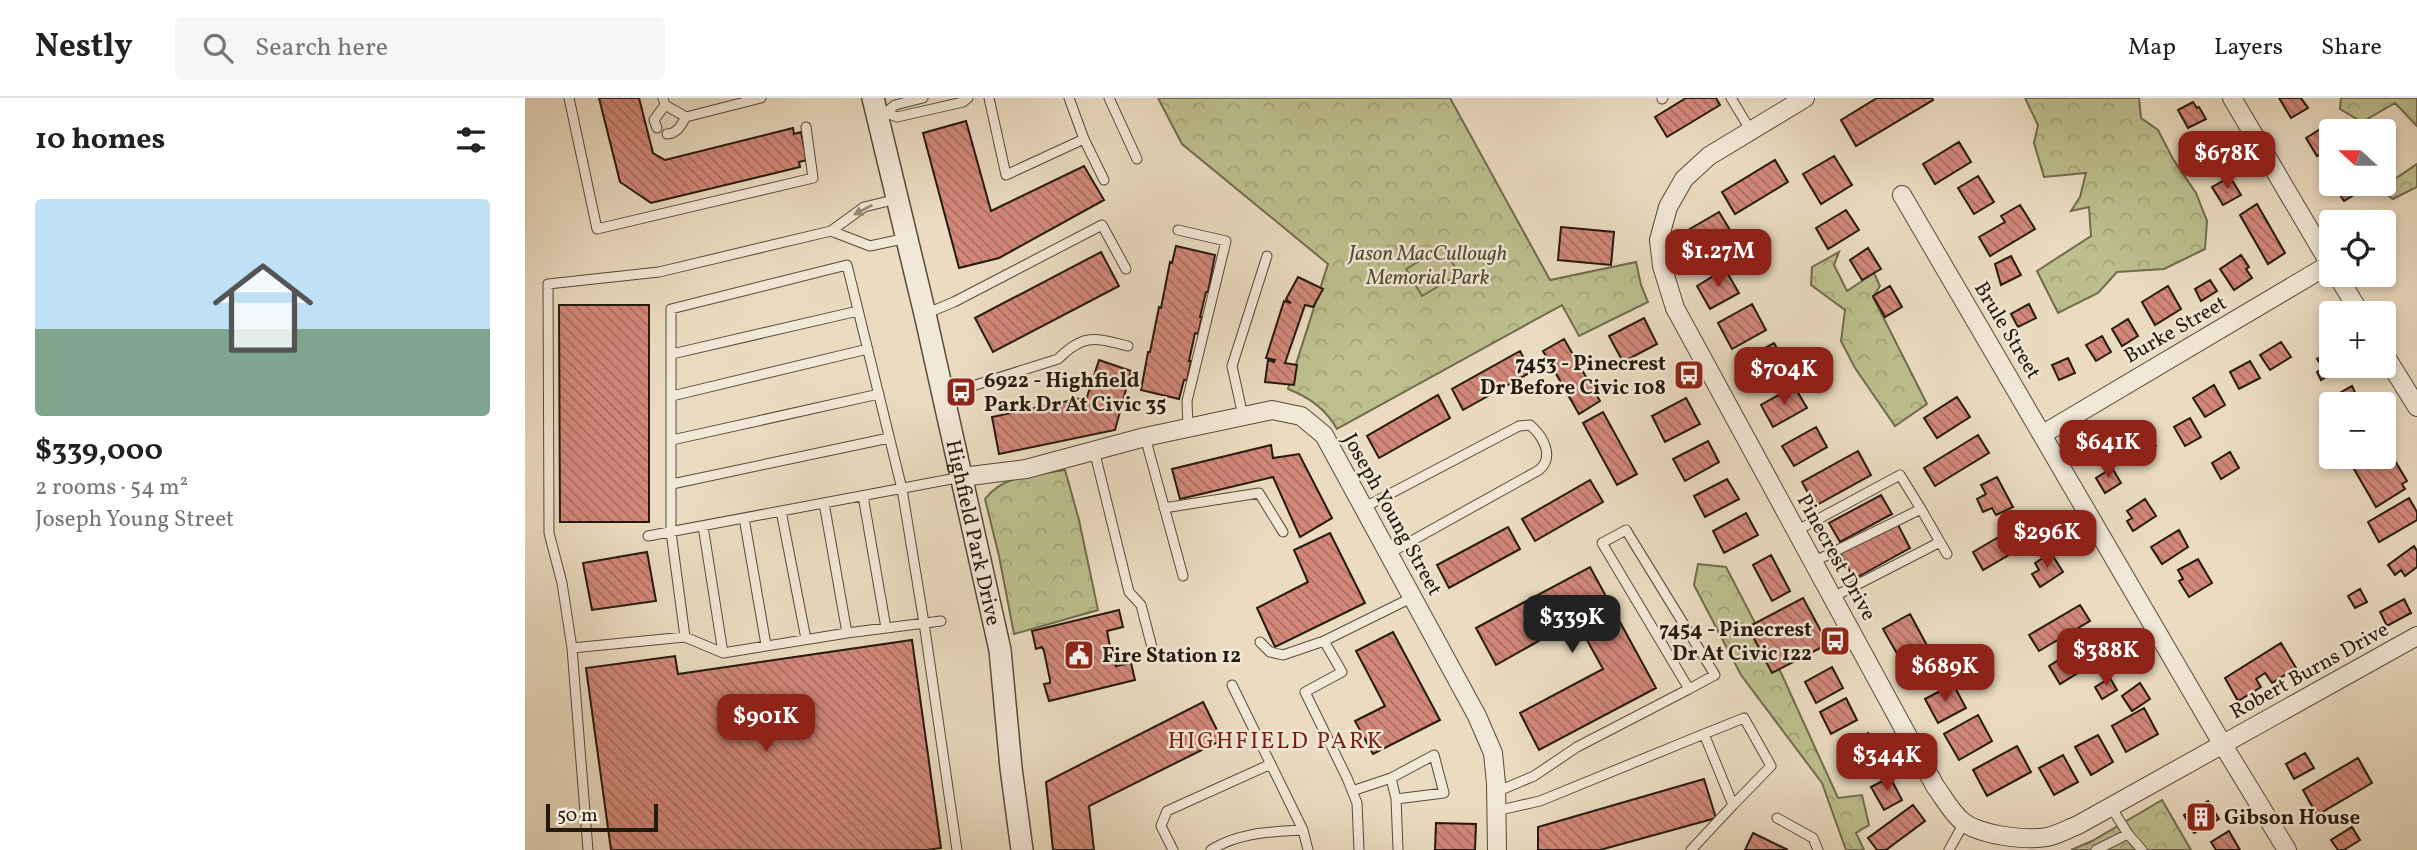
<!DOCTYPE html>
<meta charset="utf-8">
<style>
body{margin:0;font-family:Vollkorn,serif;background:#f6f6f6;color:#222;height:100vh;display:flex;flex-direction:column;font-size:26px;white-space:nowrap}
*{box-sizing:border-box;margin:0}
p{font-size:23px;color:#767676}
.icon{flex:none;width:38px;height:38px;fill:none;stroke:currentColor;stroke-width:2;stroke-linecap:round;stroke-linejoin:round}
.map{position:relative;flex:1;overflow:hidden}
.drawer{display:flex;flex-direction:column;background:#fff;width:525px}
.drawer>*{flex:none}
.needle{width:46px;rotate:291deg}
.buttons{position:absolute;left:1794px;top:21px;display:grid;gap:14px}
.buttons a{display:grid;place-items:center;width:77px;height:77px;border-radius:7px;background:#fff;box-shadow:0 4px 10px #0003;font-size:35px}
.scale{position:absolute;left:21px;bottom:18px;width:112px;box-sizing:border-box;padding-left:7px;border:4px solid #24190d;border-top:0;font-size:19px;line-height:24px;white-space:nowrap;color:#24190d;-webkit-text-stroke:5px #f2e8d7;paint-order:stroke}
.price{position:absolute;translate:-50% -60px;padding:0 16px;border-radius:14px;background:#8f2418;color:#fff;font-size:23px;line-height:46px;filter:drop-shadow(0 2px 4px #0008)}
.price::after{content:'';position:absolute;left:50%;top:42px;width:21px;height:16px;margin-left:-10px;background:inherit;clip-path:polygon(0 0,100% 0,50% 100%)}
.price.selected{background:#222;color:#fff}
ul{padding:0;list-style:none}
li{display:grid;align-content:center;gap:14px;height:371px;padding:0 35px}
li span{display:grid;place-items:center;height:217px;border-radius:7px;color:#555}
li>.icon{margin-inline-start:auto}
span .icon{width:126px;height:126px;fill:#fffc;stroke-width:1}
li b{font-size:30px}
h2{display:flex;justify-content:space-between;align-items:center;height:84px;padding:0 35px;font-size:30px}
header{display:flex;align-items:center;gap:42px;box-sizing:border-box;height:98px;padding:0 35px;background:#fff;border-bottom:2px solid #e0e0e0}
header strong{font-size:33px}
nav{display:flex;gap:38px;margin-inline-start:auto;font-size:24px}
.search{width:490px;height:63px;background:#f6f6f6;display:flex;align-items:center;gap:18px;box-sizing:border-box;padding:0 24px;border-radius:7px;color:#767676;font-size:26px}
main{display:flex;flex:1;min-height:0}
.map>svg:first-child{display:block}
.forest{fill:url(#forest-crowns);stroke:#706c4e;stroke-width:2}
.garden{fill:#bdbf8e;stroke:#706c4e;stroke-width:2}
.building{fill:url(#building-back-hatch);stroke:#24190d;stroke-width:2}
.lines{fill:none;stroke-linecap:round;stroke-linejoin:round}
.service-casing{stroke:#564a3a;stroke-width:11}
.minor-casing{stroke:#564a3a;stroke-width:20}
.tertiary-casing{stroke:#564a3a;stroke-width:24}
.service{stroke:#f2e8d7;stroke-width:9}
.minor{stroke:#f2e8d7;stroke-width:18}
.tertiary{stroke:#f2e8d7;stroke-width:21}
.oneway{fill:#958b7c}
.labels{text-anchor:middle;stroke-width:5;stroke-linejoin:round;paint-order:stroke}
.park-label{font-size:21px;font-style:italic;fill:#524b34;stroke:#f2e8d7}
.street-label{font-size:21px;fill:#24190d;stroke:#f2e8d7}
.poi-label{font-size:21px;font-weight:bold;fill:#24190d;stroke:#f2e8d7;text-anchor:start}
.neighbourhood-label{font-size:23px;letter-spacing:2px;fill:#7a1f14;stroke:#f2e8d7}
</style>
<header>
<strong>Nestly</strong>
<div class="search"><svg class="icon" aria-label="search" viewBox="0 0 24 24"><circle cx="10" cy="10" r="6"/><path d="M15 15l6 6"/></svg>Search here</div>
<nav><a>Map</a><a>Layers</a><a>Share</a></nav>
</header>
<main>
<section class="drawer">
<h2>10 homes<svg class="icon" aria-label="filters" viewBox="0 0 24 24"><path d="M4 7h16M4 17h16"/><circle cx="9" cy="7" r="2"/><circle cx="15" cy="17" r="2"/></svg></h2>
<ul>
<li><span style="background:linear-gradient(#bfe0f5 60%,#7fa58c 0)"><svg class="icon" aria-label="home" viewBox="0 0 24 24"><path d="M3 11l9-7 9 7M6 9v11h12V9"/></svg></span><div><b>$339,000</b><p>2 rooms · 54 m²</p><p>Joseph Young Street</p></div></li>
</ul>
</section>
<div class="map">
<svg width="1892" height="752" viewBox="0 0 1892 752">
<defs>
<pattern id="forest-crowns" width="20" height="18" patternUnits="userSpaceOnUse" patternTransform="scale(1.75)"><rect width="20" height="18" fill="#bdbf8e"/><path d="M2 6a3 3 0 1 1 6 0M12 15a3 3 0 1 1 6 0" fill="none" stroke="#a2a479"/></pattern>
<pattern id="building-back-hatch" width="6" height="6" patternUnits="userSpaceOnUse" patternTransform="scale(1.75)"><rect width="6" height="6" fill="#d3887a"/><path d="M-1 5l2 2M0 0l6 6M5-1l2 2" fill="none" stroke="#ab6e62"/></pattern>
</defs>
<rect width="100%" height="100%" fill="#ebdcc1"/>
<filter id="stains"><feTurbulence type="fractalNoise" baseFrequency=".00286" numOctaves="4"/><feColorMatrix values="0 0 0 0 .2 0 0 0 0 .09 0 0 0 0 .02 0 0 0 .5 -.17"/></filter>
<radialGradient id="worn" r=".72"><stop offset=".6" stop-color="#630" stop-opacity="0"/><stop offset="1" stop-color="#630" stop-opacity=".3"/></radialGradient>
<path class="forest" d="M 633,0 L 925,0 L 1025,182 L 1111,164 L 1116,187 L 1123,204 L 1054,238 L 1037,207 L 812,331 C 801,311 784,299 763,291 L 803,166 L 657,46 Z
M 1500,0 L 1614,0 L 1616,20 L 1633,32 L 1648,61 L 1671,95 L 1682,123 L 1680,151 L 1639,171 L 1592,174 L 1573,195 L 1533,215 L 1512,173 L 1566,138 L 1564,109 L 1546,113 L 1555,99 L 1561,75 L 1519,79 L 1509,45 L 1513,27 Z
M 1816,0 L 1892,0 L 1892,28 L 1870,5 L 1837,24 L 1815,11 Z
M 1892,66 L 1892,89 L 1868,101 L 1855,91 Z
M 1314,154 L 1309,167 L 1322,193 L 1349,175 L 1355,188 L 1348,199 L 1402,306 L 1370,328 L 1330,270 L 1316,243 L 1320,212 L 1286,187 L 1287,169 Z
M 540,372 L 554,422 L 573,512 L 489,536 L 474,458 L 460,401 C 479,376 511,377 540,372 Z
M 1173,466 L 1201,469 L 1257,577 L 1313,700 L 1337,697 L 1344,727 L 1331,735 L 1339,752 L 1321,752 L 1297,685 L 1216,577 L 1169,487 Z
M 1637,702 L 1666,752 L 1546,752 L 1567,743 Z"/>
<path class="garden" d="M 918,149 L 934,176 L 897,198 L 881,171 Z"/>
<path class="building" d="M 74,0 L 114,0 L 128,55 L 140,62 L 268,30 L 269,36 L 276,34 L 282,62 L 274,64 L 275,69 L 126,105 L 95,84 Z
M 1161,0 L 1191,0 L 1195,7 L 1142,39 L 1130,19 Z
M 1352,0 L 1407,0 L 1408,2 L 1331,48 L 1316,22 Z
M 1754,0 L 1776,0 L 1783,10 L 1766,20 Z
M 1668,4 L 1672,10 L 1674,9 L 1681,21 L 1663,30 L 1653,12 Z
M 441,23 L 466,113 L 559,68 L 579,102 L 474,160 L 434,170 L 398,35 Z
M 1797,30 L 1806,43 L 1806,49 L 1792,58 L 1781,40 Z
M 1692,38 L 1703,56 L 1687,65 L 1676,47 Z
M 1434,44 L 1446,64 L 1410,86 L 1398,66 Z
M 1309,58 L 1327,87 L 1296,106 L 1278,76 Z
M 1250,62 L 1263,84 L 1210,116 L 1197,94 Z
M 1453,78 L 1469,104 L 1449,116 L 1433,90 Z
M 1705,79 L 1716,97 L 1698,107 L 1687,89 Z
M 1808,86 L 1847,86 L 1819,103 Z
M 1732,106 L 1760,155 L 1743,166 L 1715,117 Z
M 1495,107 L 1510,131 L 1465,158 L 1454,139 L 1480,124 L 1476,118 Z
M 1321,112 L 1334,132 L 1303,151 L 1291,130 Z
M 1194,114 L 1216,150 L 1185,169 L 1163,132 Z
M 1036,129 L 1089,134 L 1086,167 L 1033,162 Z
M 651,148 L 690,157 L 683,194 L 681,194 L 675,219 L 677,219 L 673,236 L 670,235 L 664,263 L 666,263 L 662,282 L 659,282 L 654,301 L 616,292 L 623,254 L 625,254 L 634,209 L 636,210 L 645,164 L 647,165 Z
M 1343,150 L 1356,171 L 1337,182 L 1325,162 Z
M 576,154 L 594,188 L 468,254 L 450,220 Z
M 1716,157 L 1724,169 L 1721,171 L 1727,180 L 1709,192 L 1695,171 Z
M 1486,158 L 1496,177 L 1476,187 L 1470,166 Z
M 1200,171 L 1214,195 L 1185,211 L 1172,188 Z
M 773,179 L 798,191 L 788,209 L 780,207 L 760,265 L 772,267 L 769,287 L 740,284 L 743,262 L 749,264 L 750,262 L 741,260 L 759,203 L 766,205 L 761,201 Z
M 1685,182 L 1692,193 L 1676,203 L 1670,191 Z
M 1365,188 L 1377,209 L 1360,219 L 1348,198 Z
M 1643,188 L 1656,211 L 1630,227 L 1617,204 Z
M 1227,206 L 1241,232 L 1207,251 L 1193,225 Z
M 1504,206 L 1511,220 L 1493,229 L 1486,216 Z
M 34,207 L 124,207 L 124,424 L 35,424 Z
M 1119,220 L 1132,246 L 1098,264 L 1084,238 Z
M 1603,221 L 1613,238 L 1597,248 L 1587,231 Z
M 1577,238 L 1586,254 L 1571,263 L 1561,247 Z
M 1039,241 L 1075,303 L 1054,316 L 1018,253 Z
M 1756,244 L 1766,259 L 1745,272 L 1735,257 Z
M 1249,245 L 1263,270 L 1228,290 L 1214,264 Z
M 995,253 L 1006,274 L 938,312 L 927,291 Z
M 1806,254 L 1806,268 L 1813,268 L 1815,271 L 1796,282 L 1792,274 L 1798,270 L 1792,261 Z
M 1543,260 L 1550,275 L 1534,282 L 1527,267 Z
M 574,262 L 606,273 L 590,332 L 474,356 L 467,319 L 562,299 Z
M 1725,263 L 1735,280 L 1714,291 L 1705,274 Z
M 1689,287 L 1700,307 L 1680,319 L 1668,300 Z
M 1269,288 L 1282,310 L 1248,329 L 1236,307 Z
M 1827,288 L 1834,303 L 1828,306 L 1809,306 L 1806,300 Z
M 913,297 L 925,320 L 854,360 L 842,338 Z
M 1432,299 L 1445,319 L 1412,340 L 1399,320 Z
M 1161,300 L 1175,326 L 1140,344 L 1127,318 Z
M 1078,314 L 1112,376 L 1092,387 L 1058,325 Z
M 1665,320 L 1676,339 L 1660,348 L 1649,329 Z
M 1616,324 L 1631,348 L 1606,364 L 1591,339 Z
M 1291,329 L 1302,349 L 1269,368 L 1257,348 Z
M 1453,337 L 1464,355 L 1410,388 L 1399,370 Z
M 1183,343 L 1194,364 L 1160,383 L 1148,361 Z
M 1860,346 L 1882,383 L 1877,386 L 1880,391 L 1851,409 L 1829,371 L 1835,367 L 1832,362 L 1838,359 L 1858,359 Z
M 746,347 L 748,360 L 774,356 L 807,420 L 775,439 L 748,379 L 655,401 L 647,371 Z
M 1333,353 L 1346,377 L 1290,408 L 1277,384 Z
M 1705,354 L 1714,370 L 1696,381 L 1687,365 Z
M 1587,370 L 1596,385 L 1580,395 L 1571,380 Z
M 1472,379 L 1488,409 L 1471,417 L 1467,410 L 1458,414 L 1452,401 L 1461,396 L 1456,387 Z
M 1202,381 L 1214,401 L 1180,419 L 1169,398 Z
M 1065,382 L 1078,404 L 1010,443 L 997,421 Z
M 1356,397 L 1367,416 L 1315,444 L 1304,425 Z
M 1884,400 L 1892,414 L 1892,422 L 1854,444 L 1843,424 Z
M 1620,401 L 1631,418 L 1608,433 L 1602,423 L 1607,420 L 1602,413 Z
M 1221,415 L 1233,437 L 1199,455 L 1188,433 Z
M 1503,422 L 1513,440 L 1458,472 L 1448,454 Z
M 1371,423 L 1385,450 L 1329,481 L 1315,455 Z
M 983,429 L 995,451 L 924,490 L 912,467 Z
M 1654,432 L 1663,449 L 1637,466 L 1626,449 Z
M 805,435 L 840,505 L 750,549 L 732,510 L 783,484 L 769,452 Z
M 1889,448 L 1892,453 L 1892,469 L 1880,478 L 1876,472 L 1870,477 L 1863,467 Z
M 122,454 L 131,503 L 67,512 L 58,465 Z
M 1526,455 L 1538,474 L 1515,489 L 1507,476 L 1514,472 L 1510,465 Z
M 1246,457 L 1265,493 L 1247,503 L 1228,467 Z
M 1673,461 L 1687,485 L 1664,499 L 1654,483 L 1658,481 L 1653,472 Z
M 1065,469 L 1131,590 L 1014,652 L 995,615 L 1078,571 L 1051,522 L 971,567 L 951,530 Z
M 1835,491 L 1842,504 L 1830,510 L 1823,498 Z
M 1278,500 L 1303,546 L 1247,575 L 1223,529 Z
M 1879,501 L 1886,515 L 1862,528 L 1855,514 Z
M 1555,507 L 1565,523 L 1514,553 L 1504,537 Z
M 594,512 L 598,529 L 582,533 L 587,559 L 591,568 L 606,565 L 610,582 L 524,603 L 519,586 L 525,585 L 525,582 L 519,553 L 517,549 L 511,551 L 507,533 Z
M 1385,516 L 1418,577 L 1392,591 L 1358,531 Z
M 868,534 L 915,622 L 848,656 L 830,623 L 860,608 L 831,553 Z
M 1576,540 L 1590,563 L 1574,574 L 1566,561 L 1557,566 L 1559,571 L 1535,586 L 1524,568 L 1549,552 L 1552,555 Z
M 387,542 L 416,750 L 402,752 L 86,752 L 61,570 L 150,558 L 153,576 Z
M 1756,545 L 1771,570 L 1747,585 L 1740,575 L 1731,581 L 1736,589 L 1713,603 L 1700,580 Z
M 1307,569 L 1318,590 L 1291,605 L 1280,584 Z
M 1585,580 L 1592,592 L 1577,601 L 1570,589 Z
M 1615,585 L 1625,601 L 1607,613 L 1597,598 Z
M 1428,586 L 1441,610 L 1413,625 L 1400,601 Z
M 1321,600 L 1332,622 L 1306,636 L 1295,614 Z
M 678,604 L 697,642 L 564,708 L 569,752 L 528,752 L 521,684 Z
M 1619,610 L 1633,636 L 1601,654 L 1587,628 Z
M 1453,617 L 1467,643 L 1434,662 L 1419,636 Z
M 1343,635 L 1355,658 L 1327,673 L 1315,650 Z
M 1573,637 L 1588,664 L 1566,677 L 1550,649 Z
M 1492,648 L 1506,674 L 1462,698 L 1448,672 Z
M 1780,655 L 1789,670 L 1769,681 L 1761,666 Z
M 1538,657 L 1553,684 L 1529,697 L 1514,670 Z
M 1833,660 L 1847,685 L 1792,717 L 1778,692 Z
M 1365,679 L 1377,702 L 1359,712 L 1346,689 Z
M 1179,681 L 1191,720 L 1075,752 L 1013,752 L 1013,729 Z
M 1683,703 L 1694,721 L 1669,735 L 1659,717 Z
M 1388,707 L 1400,723 L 1361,752 L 1352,752 L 1343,740 Z
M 911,725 L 951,726 L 950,752 L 910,752 Z
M 1827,729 L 1835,742 L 1819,752 L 1813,752 L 1806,742 Z
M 1704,733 L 1715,752 L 1691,752 L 1686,744 Z
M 1228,735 L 1263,752 L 1220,752 Z"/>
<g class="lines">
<g class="service-casing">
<path id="service" d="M 44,0 L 72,131 L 288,80 L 281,29
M 138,0 L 140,7 L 161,19 L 236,0
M 464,0 L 481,77 L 559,41 L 544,0
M 584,0 L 612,61
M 1206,0 L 1226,33
M 1137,1 L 1138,0
M 362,15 L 372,19 L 438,4 L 443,0
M 359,16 L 370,7 L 398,0
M 132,30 L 129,22 L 140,7
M 142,36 C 152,36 156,27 161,19
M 559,41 L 579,82
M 653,132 L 701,143 L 662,303 L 663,330
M 306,133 L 345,148 L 382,140
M 400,216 L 429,204 L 577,127 L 601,171
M 147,256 L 333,213
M 419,297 L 533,261 C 559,235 570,240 603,248
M 147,298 L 343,251
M 718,318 L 707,268 L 742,158
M 620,339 L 658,478
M 147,342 L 354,296
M 569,352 L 604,494 L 616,507 L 629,557
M 147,386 L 364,340
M 338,398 L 361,530
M 299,405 L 322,535
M 639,410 L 734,395 L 758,434
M 838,410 L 994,328 L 1005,327 C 1018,338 1030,359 1014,372 L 863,456
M 1396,411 L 1415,444
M 256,413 L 281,541
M 219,420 L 241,547
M 178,428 L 198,555
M 1271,433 L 1375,377 L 1396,411 L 1288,464
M 123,438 L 437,379
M 1308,499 L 1415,444 L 1422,456
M 160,539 L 146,434 L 146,211 L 322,167 L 377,391 L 399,525 L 432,752
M 799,543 L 817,574 L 780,594 L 822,680 L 832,705 L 834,752
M 735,544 L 745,554 L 758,557 L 799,543 L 888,499
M 47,550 L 160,539 L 198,555 L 322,535 L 416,523
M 707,587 L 778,732
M 1179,636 L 1219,620 L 1246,668 L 1208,707
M 866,680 L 871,701
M 827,693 L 866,680 L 909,657 L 919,695 L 871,701 L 873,751
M 971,694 L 1009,678 L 1052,649 L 1164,591 L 1077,445 L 1101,432 L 1190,577 L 1164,591
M 971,713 L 1015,703 L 1179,636 L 1208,707 L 1166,752
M 1252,720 L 1288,740 L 1293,752
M 1603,736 L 1617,752
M 63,752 L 47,550 L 37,485 L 24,435 L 23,186 L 134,174 L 306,133 L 339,109 L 372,101
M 648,752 L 636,728 L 642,713 L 746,666
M 686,752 C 714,734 746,734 778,732 L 783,752
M 1424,752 L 1439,725
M 1571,752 L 1603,736 L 1586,709"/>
</g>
<g class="minor-casing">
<path id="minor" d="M 1280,0 L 1184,58 L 1159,81 L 1143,109 L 1134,142 L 1137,168 L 1150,210 L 1410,688 C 1419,700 1426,714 1437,723 C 1454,737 1501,743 1522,739 C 1532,737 1543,731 1553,727 L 1892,538
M 1707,0 L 1806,168
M 1377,97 L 1698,647 L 1762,752
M 1812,177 L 1835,215
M 1858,254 L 1892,309
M 1518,336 L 1805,166
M 437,379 L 501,371 L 620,339 L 747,312 L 776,318 L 799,337 L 952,618 L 968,655 L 971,685 L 972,752"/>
</g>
<g class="tertiary-casing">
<g id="tertiary">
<path id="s1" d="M 348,0 L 400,216 L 475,552 L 486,670 L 497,752"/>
</g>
</g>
<use href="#service" class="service"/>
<use href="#minor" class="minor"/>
<use href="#tertiary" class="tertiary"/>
</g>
<defs><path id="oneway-solid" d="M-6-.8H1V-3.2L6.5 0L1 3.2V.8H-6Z" transform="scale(1.75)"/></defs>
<use class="oneway" href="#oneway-solid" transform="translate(338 112) rotate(152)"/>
<defs>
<g id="bus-square" transform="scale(1.575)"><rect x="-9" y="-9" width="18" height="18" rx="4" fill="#8f2418" stroke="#f2e8d7"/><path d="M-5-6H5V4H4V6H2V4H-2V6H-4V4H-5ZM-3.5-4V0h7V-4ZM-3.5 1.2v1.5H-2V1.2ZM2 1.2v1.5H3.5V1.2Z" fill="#fff"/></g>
<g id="civic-square" transform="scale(1.575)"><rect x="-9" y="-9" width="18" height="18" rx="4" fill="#8f2418" stroke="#f2e8d7"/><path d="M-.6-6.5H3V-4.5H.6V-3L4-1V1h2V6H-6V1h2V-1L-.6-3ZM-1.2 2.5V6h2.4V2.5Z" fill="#fff"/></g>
<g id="building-square" transform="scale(1.575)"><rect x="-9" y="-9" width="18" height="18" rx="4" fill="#8f2418" stroke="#f2e8d7"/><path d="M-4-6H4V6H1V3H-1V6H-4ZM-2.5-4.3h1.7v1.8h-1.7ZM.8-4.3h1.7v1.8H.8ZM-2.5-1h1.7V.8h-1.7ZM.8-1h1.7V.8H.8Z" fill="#fff"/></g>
</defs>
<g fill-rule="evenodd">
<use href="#bus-square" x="1164" y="277"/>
<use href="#bus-square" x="436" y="294"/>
<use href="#bus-square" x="1310" y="543"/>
<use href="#civic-square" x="554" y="557"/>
<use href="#building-square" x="1676" y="719"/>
</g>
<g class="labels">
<g class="park-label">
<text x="903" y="162">Jason MacCullough<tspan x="903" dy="24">Memorial Park</tspan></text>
</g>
<g class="street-label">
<text transform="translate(1650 231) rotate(-30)" y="7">Burke Street</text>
<text transform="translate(1483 232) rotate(59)" y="7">Brule Street</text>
<text transform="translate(868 416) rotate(61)" y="7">Joseph Young Street</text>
<text dy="7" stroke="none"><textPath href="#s1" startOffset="446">Highfield Park Drive</textPath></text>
<text transform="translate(1312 459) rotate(61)" y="7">Pinecrest Drive</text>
<text transform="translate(1784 572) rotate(-29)" y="7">Robert Burns Drive</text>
</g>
<g class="poi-label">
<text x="1141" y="272" text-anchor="end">7453 - Pinecrest<tspan x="1141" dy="24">Dr Before Civic 108</tspan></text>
<text x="459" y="289">6922 - Highfield<tspan x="459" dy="24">Park Dr At Civic 35</tspan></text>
<text x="1287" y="538" text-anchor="end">7454 - Pinecrest<tspan x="1287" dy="24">Dr At Civic 122</tspan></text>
<text x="577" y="564">Fire Station 12</text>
<text x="1699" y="726">Gibson House</text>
</g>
<g class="neighbourhood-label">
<text x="751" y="650">HIGHFIELD PARK</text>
</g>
</g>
<rect width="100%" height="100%" filter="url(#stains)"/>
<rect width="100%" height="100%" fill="url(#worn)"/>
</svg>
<div class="buttons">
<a><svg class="needle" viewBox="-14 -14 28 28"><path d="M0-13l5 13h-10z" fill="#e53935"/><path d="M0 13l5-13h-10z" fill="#767676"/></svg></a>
<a><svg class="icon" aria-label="locate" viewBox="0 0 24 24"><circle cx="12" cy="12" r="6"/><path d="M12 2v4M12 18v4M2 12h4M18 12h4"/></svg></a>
<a>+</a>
<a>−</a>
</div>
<div class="scale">50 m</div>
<b class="price" style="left:1702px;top:93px">$678K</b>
<b class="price" style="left:1193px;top:191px">$1.27M</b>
<b class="price" style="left:1259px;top:309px">$704K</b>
<b class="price" style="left:1583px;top:382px">$641K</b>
<b class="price" style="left:1522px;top:472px">$296K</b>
<b class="price selected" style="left:1047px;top:557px">$339K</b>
<b class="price" style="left:1581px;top:590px">$388K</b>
<b class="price" style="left:1420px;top:606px">$689K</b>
<b class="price" style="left:241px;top:656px">$901K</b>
<b class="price" style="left:1362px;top:695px">$344K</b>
</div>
</main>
